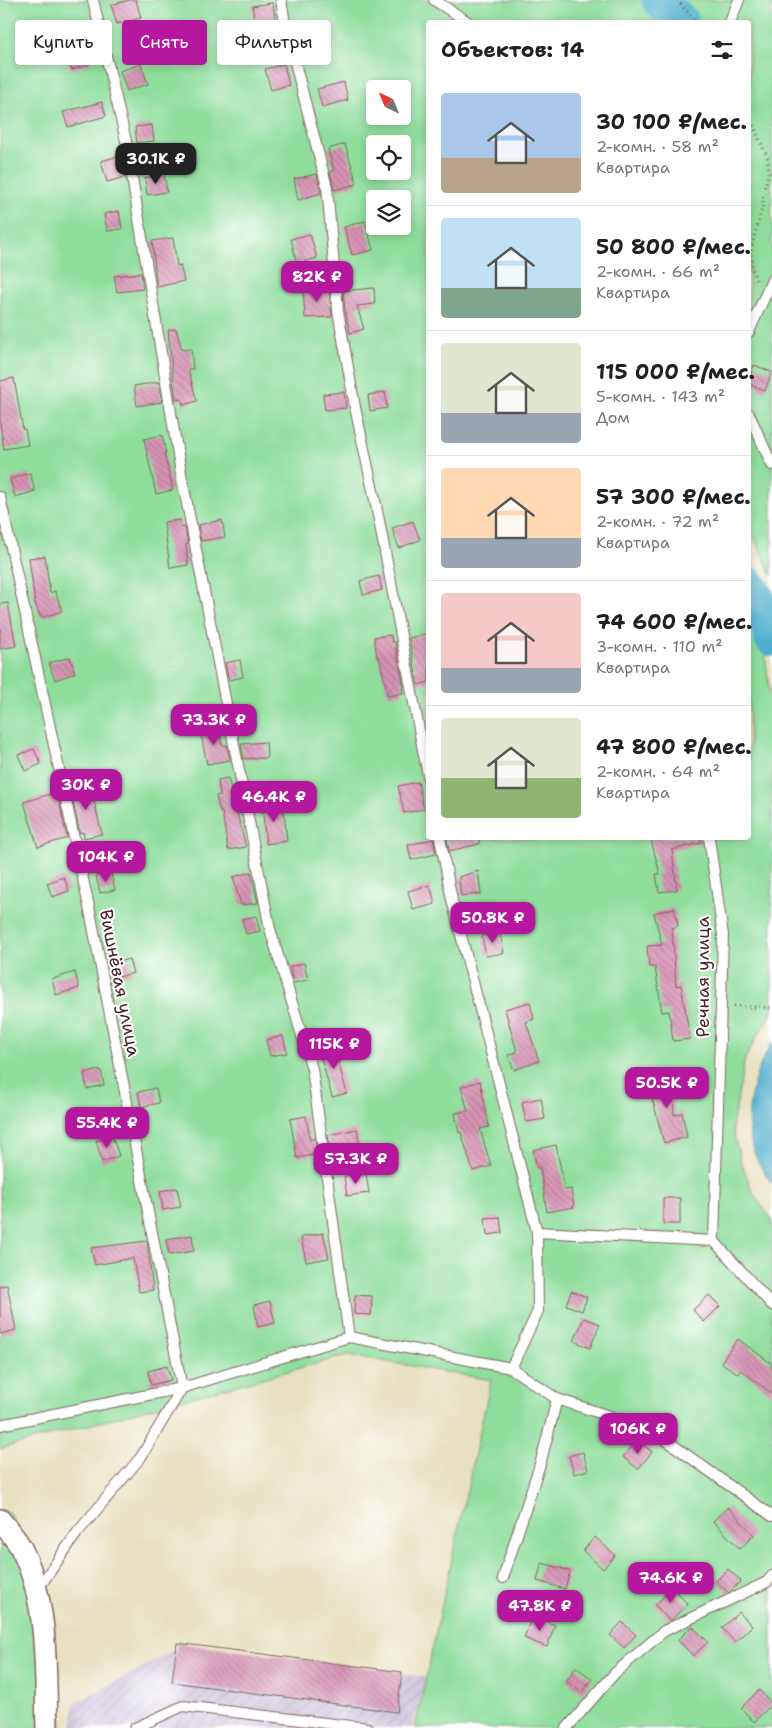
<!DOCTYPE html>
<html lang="ru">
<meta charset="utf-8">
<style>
body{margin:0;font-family:"Shantell Sans",sans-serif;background:#f2f2f2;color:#202124;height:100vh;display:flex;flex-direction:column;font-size:19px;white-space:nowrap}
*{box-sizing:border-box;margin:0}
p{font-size:16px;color:#757577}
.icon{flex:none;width:28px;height:28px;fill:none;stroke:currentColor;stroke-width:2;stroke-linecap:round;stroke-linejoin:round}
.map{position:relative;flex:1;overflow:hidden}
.panel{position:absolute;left:426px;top:20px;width:325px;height:820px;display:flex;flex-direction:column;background:#fff;border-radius:5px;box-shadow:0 2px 8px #0003}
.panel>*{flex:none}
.guide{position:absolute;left:15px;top:20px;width:336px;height:45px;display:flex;gap:10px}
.needle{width:32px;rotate:316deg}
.tools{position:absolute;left:366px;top:80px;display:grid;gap:10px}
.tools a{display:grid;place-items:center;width:45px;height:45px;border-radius:5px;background:#fff;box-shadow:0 2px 8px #0003;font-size:25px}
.price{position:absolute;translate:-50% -42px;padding:0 11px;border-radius:10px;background:#b5179e;color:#fff;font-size:16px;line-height:32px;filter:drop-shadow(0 1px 2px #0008)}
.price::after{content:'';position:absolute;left:50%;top:30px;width:15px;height:11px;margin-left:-8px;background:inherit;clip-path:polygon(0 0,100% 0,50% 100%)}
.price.on{background:#222;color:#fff}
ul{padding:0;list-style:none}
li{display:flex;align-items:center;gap:15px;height:125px;padding:0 15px}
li+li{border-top:1px solid #e0e0e0}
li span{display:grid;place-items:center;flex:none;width:140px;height:100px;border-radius:5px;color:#555}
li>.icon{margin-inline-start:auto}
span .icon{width:60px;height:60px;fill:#fffc;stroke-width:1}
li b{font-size:21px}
h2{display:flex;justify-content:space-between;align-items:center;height:60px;padding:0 15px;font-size:21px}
.chip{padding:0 18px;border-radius:5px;background:#fff;box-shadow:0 2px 8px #0003;font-size:18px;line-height:45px}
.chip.on{background:#b5179e;color:#fff}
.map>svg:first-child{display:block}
.industrial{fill:url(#industrial-furrows)}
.green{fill:#8edd9b;stroke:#6c7e63;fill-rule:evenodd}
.water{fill:#4fb0ce;stroke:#4c687c}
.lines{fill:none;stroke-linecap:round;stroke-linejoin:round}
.river{stroke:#4fb0ce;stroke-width:35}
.building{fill:url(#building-back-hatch)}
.lane-casing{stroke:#81635f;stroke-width:12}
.street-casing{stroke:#81635f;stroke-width:24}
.path{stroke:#81635f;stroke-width:3;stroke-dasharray:1 4;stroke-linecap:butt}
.lane{stroke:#fff;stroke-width:10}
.street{stroke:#fff;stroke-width:21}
.labels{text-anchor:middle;stroke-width:4;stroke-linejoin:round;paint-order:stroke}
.street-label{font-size:18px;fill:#4a1f2b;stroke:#fff}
</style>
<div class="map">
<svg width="772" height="1728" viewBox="0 0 772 1728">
<defs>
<pattern id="industrial-furrows" width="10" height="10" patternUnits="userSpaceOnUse" patternTransform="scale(1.25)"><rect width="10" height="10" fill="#c9bfd7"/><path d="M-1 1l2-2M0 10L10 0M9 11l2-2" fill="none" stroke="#aea4b9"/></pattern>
<pattern id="building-back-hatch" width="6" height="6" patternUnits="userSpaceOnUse" patternTransform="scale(1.25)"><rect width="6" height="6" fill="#d794b4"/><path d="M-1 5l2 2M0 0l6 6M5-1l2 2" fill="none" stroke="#b07893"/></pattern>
</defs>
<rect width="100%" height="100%" fill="#fff"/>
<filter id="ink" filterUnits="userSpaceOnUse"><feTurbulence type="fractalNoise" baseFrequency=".02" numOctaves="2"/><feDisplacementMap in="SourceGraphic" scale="10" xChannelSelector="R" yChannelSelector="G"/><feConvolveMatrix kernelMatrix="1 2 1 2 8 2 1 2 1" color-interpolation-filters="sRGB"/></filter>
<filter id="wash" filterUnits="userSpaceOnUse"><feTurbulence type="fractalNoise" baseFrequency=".0096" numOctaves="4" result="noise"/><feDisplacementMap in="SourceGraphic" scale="20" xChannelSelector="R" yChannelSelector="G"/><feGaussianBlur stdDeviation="1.12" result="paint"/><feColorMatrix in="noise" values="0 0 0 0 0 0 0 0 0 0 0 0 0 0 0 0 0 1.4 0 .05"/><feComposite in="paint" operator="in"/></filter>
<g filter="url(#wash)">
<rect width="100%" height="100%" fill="#e8e1bf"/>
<path class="industrial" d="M 181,1647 L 427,1677 L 412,1728 L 72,1728 L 74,1704 Z"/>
<path class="green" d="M 0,0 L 643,0 L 665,22 L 429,22 L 429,838 L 749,838 L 749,613 L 765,651 L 772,714 L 772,1013 L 756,1038 L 745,1059 L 732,1128 L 741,1162 L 754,1195 L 772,1220 L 772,1728 L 415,1728 L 491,1380 L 348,1355 L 0,1449 ZM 375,89 L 402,89 L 402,116 L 375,116 ZM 375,144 L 402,144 L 402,171 L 375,171 ZM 375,199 L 402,199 L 402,226 L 375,226 Z
M 659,0 L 772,0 L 772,576 L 749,526 L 749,22 L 682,22 Z
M 0,1510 L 10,1513 L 51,1597 L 62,1728 L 0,1728 Z"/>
<path class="water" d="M 772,1043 L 772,1183 C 763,1171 754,1157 751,1142 C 744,1109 754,1071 772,1043 Z"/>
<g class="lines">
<path class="river" d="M 659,0 L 682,22
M 749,584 L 763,609 L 772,639"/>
</g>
<g id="blocks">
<path class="building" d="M 129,0 L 136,0 L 141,18 L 117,24 L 111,5 Z
M 273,3 L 276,25 L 256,28 L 252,6 Z
M 318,26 L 322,41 L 298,47 L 294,32 Z
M 86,47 L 90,64 L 71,70 L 67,52 Z
M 141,64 L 148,84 L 127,91 L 120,71 Z
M 284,64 L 289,85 L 271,90 L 265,69 Z
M 344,82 L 348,100 L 322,107 L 317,89 Z
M 102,102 L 106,116 L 68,127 L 63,112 Z
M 152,125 L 154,141 L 137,143 L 135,127 Z
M 345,144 L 357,184 L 334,190 L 330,172 L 334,171 L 328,149 Z
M 119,156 L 125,177 L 107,182 L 101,161 Z
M 164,174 L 167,192 L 147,195 L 145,178 Z
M 317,174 L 321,193 L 298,200 L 294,179 Z
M 119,211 L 122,229 L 107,231 L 104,214 Z
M 365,221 L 373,250 L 352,255 L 344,227 Z
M 310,234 L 317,258 L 297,264 L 291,239 Z
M 173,238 L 177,266 L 180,265 L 184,281 L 157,287 L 152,241 Z
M 141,273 L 143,289 L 117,292 L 114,276 Z
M 327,288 L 328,292 L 329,292 L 332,317 L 305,318 L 303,290 Z
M 374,288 L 375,304 L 357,306 L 364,329 L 350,333 L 345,310 L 343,291 Z
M 176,329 L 182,350 L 191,349 L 193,369 L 188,369 L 197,401 L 183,405 L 182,399 L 176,400 L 173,380 L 168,330 Z
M 754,365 L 772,372 L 765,391 L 749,384 L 749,379 Z
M 14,378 L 23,430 L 25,429 L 28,445 L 4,449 L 0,423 L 0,381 Z
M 159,382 L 162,402 L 137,406 L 134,386 Z
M 344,392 L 346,408 L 325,410 L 323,394 Z
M 385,392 L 387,408 L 370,411 L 368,395 Z
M 162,435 L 166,453 L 164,453 L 173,490 L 156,494 L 144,439 Z
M 30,473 L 35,491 L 15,497 L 10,479 Z
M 180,520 L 181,528 L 185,527 L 188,544 L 186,545 L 188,565 L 170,568 L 164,522 Z
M 222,520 L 225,537 L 201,541 L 198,525 Z
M 413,521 L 420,540 L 399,548 L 392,528 Z
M 45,556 L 50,593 L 55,591 L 62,611 L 41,618 L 35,603 L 29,558 Z
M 379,576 L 382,590 L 363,595 L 360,581 Z
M 8,603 L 16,646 L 0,649 L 0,604 Z
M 429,633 L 429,682 L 418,685 L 409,638 Z
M 391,635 L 392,642 L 395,642 L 404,688 L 402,688 L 403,693 L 388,696 L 379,657 L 377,657 L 374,637 Z
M 70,657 L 75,673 L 55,680 L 49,663 Z
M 240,660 L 243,677 L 229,680 L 225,663 Z
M 218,726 L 222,745 L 227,745 L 230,760 L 207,764 L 200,730 Z
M 266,742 L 267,758 L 244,759 L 241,744 Z
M 34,749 L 41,764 L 25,771 L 18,755 Z
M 228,778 L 246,847 L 228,850 L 222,812 L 220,812 L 216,796 L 220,795 L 218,780 Z
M 418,782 L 424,809 L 404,813 L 398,786 Z
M 90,785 L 102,834 L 84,838 L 83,832 L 80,833 L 70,788 Z
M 57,792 L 67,838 L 38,847 L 24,802 Z
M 283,802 L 287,841 L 266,844 L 262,804 Z
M 447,838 L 479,838 L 479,844 L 449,851 Z
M 662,838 L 700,838 L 701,843 L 672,850 L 677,890 L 659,892 L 656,874 L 660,874 L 651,840 Z
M 433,839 L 436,854 L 411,860 L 408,845 Z
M 478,871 L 481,894 L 461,896 L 459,877 Z
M 251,872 L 258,903 L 241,905 L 233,877 Z
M 111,873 L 115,890 L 100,893 L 96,876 Z
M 64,877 L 69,891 L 52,897 L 47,883 Z
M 430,885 L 435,904 L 413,910 L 408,891 Z
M 674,908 L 678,926 L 672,928 L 676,986 L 681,985 L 690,1039 L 673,1041 L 669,1011 L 662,1012 L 655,967 L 649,967 L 647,946 L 662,945 L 654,913 Z
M 256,916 L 260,931 L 246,934 L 242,919 Z
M 500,933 L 504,953 L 486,956 L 482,936 Z
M 129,959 L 133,973 L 119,977 L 115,963 Z
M 304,963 L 308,980 L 293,983 L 290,967 Z
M 75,972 L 79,988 L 56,995 L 52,979 Z
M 530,1002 L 534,1019 L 526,1022 L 539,1061 L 514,1070 L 508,1055 L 517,1052 L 505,1009 Z
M 283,1036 L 287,1053 L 270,1056 L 266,1040 Z
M 339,1045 L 343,1059 L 338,1061 L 347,1093 L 332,1097 L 319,1051 Z
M 101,1070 L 104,1085 L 87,1089 L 84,1073 Z
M 672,1074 L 674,1115 L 682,1113 L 687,1137 L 664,1143 L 651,1094 L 650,1076 Z
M 480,1081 L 489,1127 L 480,1129 L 491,1166 L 473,1171 L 461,1132 L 459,1133 L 455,1113 L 468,1111 L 461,1087 Z
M 156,1088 L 159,1103 L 141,1107 L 138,1092 Z
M 541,1098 L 545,1119 L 526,1122 L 522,1102 Z
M 306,1116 L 310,1140 L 315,1138 L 317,1154 L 297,1158 L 290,1119 Z
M 357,1129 L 360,1145 L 330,1151 L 328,1135 Z
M 112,1136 L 119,1156 L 102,1162 L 96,1141 Z
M 556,1145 L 565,1190 L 571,1189 L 574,1207 L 547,1212 L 540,1168 L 537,1168 L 533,1150 Z
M 366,1174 L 369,1193 L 347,1196 L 344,1176 Z
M 177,1188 L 181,1207 L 163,1210 L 160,1191 Z
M 663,1198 L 680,1198 L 680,1224 L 663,1224 Z
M 500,1217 L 502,1233 L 487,1235 L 485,1218 Z
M 323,1233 L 329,1258 L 306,1262 L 301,1237 Z
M 192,1235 L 194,1251 L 169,1255 L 166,1239 Z
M 147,1241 L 153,1290 L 139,1292 L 133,1258 L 95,1265 L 91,1248 Z
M 7,1285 L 16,1330 L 0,1334 L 0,1286 Z
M 571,1291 L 587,1297 L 582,1311 L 566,1305 Z
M 355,1295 L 372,1296 L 371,1315 L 354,1314 Z
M 709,1295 L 720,1306 L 704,1322 L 693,1310 Z
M 270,1301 L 275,1323 L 258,1327 L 254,1305 Z
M 584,1318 L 600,1324 L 590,1348 L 574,1341 Z
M 738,1339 L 772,1364 L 772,1394 L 741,1370 L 738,1374 L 721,1362 Z
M 167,1366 L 171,1380 L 151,1385 L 148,1371 Z
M 637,1440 L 652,1452 L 638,1469 L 623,1457 Z
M 583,1452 L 588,1470 L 574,1474 L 569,1456 Z
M 728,1507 L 754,1535 L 740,1549 L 713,1521 Z
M 595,1537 L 615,1555 L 603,1569 L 583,1551 Z
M 542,1563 L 570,1571 L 565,1589 L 537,1581 Z
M 728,1569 L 741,1581 L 729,1593 L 716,1581 Z
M 672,1588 L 688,1604 L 670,1621 L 655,1605 Z
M 739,1612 L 752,1626 L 735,1642 L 722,1628 Z
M 532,1616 L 555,1625 L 547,1647 L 524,1638 Z
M 622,1622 L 636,1635 L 624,1648 L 610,1635 Z
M 692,1626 L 708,1642 L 693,1656 L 678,1640 Z
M 177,1643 L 402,1672 L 397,1712 L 172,1682 Z
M 576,1667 L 592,1679 L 582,1693 L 566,1681 Z
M 759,1690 L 772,1704 L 754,1722 L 741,1708 Z"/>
</g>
</g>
<g filter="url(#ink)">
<use href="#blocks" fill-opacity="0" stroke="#81635f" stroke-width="1"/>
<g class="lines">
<g class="lane-casing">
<path id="lane" d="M 93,0 L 126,141 L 181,473 L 270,929 L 312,1069 L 349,1337
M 281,0 L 286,28 L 327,187 L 338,311 L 355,407 L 376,505 L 429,781
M 434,0 L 468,22
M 730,22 L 739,0
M 749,332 L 772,280
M 749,414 L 772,465
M 0,497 L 91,916 L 182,1388 L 0,1425
M 440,838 L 452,900 L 537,1232 L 538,1311 L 511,1368
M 709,838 L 723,935 L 714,1241 L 772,1305
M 537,1232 L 714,1241
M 503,1578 L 541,1461 L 557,1399
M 37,1590 L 77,1533 L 141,1457 L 182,1388 L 349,1337 L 511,1368 L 557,1399 L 652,1430 L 772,1516
M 135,1728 L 183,1706 L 368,1728
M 567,1728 L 615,1673 L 664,1631 L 767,1582 L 772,1576"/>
</g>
<g class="street-casing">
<path id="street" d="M 0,1520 C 7,1529 16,1538 21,1548 C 49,1603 45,1668 47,1728"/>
</g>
<path class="path" d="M 677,0 L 696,22
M 749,116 L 768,159 L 769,173 L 764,189 L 763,204 L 751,249 L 752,268 L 756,280
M 734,1006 L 772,1008"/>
<use href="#lane" class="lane"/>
<use href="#street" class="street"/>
</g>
</g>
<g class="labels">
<g class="street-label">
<text transform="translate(703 977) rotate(-90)" y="6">Речная улица</text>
<text transform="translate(120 983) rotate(79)" y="6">Вишнёвая улица</text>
</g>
</g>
</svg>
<div class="tools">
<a><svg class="needle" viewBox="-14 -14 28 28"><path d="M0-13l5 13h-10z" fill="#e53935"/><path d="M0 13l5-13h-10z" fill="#757577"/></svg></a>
<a><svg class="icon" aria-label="locate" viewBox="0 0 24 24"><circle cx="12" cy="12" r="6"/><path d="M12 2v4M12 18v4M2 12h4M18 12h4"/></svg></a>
<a><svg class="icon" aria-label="layers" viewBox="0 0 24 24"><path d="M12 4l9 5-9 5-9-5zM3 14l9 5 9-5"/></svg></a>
</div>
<b class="price on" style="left:156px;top:185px">30.1K ₽</b>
<b class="price" style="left:317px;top:303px">82K ₽</b>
<b class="price" style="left:214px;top:746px">73.3K ₽</b>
<b class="price" style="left:86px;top:811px">30K ₽</b>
<b class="price" style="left:274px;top:823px">46.4K ₽</b>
<b class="price" style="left:106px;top:883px">104K ₽</b>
<b class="price" style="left:493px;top:944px">50.8K ₽</b>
<b class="price" style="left:334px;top:1070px">115K ₽</b>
<b class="price" style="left:667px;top:1109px">50.5K ₽</b>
<b class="price" style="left:107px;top:1149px">55.4K ₽</b>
<b class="price" style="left:356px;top:1185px">57.3K ₽</b>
<b class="price" style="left:638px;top:1455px">106K ₽</b>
<b class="price" style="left:671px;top:1604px">74.6K ₽</b>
<b class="price" style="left:540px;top:1632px">47.8K ₽</b>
<div class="guide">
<a class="chip">Купить</a>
<a class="chip on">Снять</a>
<a class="chip">Фильтры</a>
</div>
<section class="panel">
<h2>Объектов: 14<svg class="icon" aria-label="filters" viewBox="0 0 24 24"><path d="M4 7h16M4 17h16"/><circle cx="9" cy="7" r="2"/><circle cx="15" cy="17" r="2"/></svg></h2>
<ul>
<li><span style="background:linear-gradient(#a9c7e8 65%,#b9a48a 0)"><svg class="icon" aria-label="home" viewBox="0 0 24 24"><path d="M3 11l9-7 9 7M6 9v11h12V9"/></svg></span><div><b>30 100 ₽/мес.</b><p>2-комн. · 58 m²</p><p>Квартира</p></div></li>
<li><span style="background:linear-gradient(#bfe0f5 70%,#7fa58c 0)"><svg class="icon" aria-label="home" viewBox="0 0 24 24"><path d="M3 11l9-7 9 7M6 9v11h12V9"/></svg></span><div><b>50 800 ₽/мес.</b><p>2-комн. · 66 m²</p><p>Квартира</p></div></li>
<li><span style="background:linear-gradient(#dfe7d0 70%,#9aa5b1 0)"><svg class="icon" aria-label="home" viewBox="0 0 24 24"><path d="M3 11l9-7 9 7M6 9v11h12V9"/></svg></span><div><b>115 000 ₽/мес.</b><p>5-комн. · 143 m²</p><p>Дом</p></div></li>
<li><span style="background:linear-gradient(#ffd9b3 70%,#9aa5b1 0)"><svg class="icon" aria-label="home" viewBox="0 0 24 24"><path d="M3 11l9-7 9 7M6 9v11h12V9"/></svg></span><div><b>57 300 ₽/мес.</b><p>2-комн. · 72 m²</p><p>Квартира</p></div></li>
<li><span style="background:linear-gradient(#f6c9c9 75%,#9aa5b1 0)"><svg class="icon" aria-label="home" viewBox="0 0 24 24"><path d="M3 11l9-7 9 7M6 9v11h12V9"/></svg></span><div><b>74 600 ₽/мес.</b><p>3-комн. · 110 m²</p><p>Квартира</p></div></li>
<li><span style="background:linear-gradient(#dfe7d0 60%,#8fb573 0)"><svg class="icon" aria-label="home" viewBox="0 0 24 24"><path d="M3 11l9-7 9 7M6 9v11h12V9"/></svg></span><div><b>47 800 ₽/мес.</b><p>2-комн. · 64 m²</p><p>Квартира</p></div></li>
</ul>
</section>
</div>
